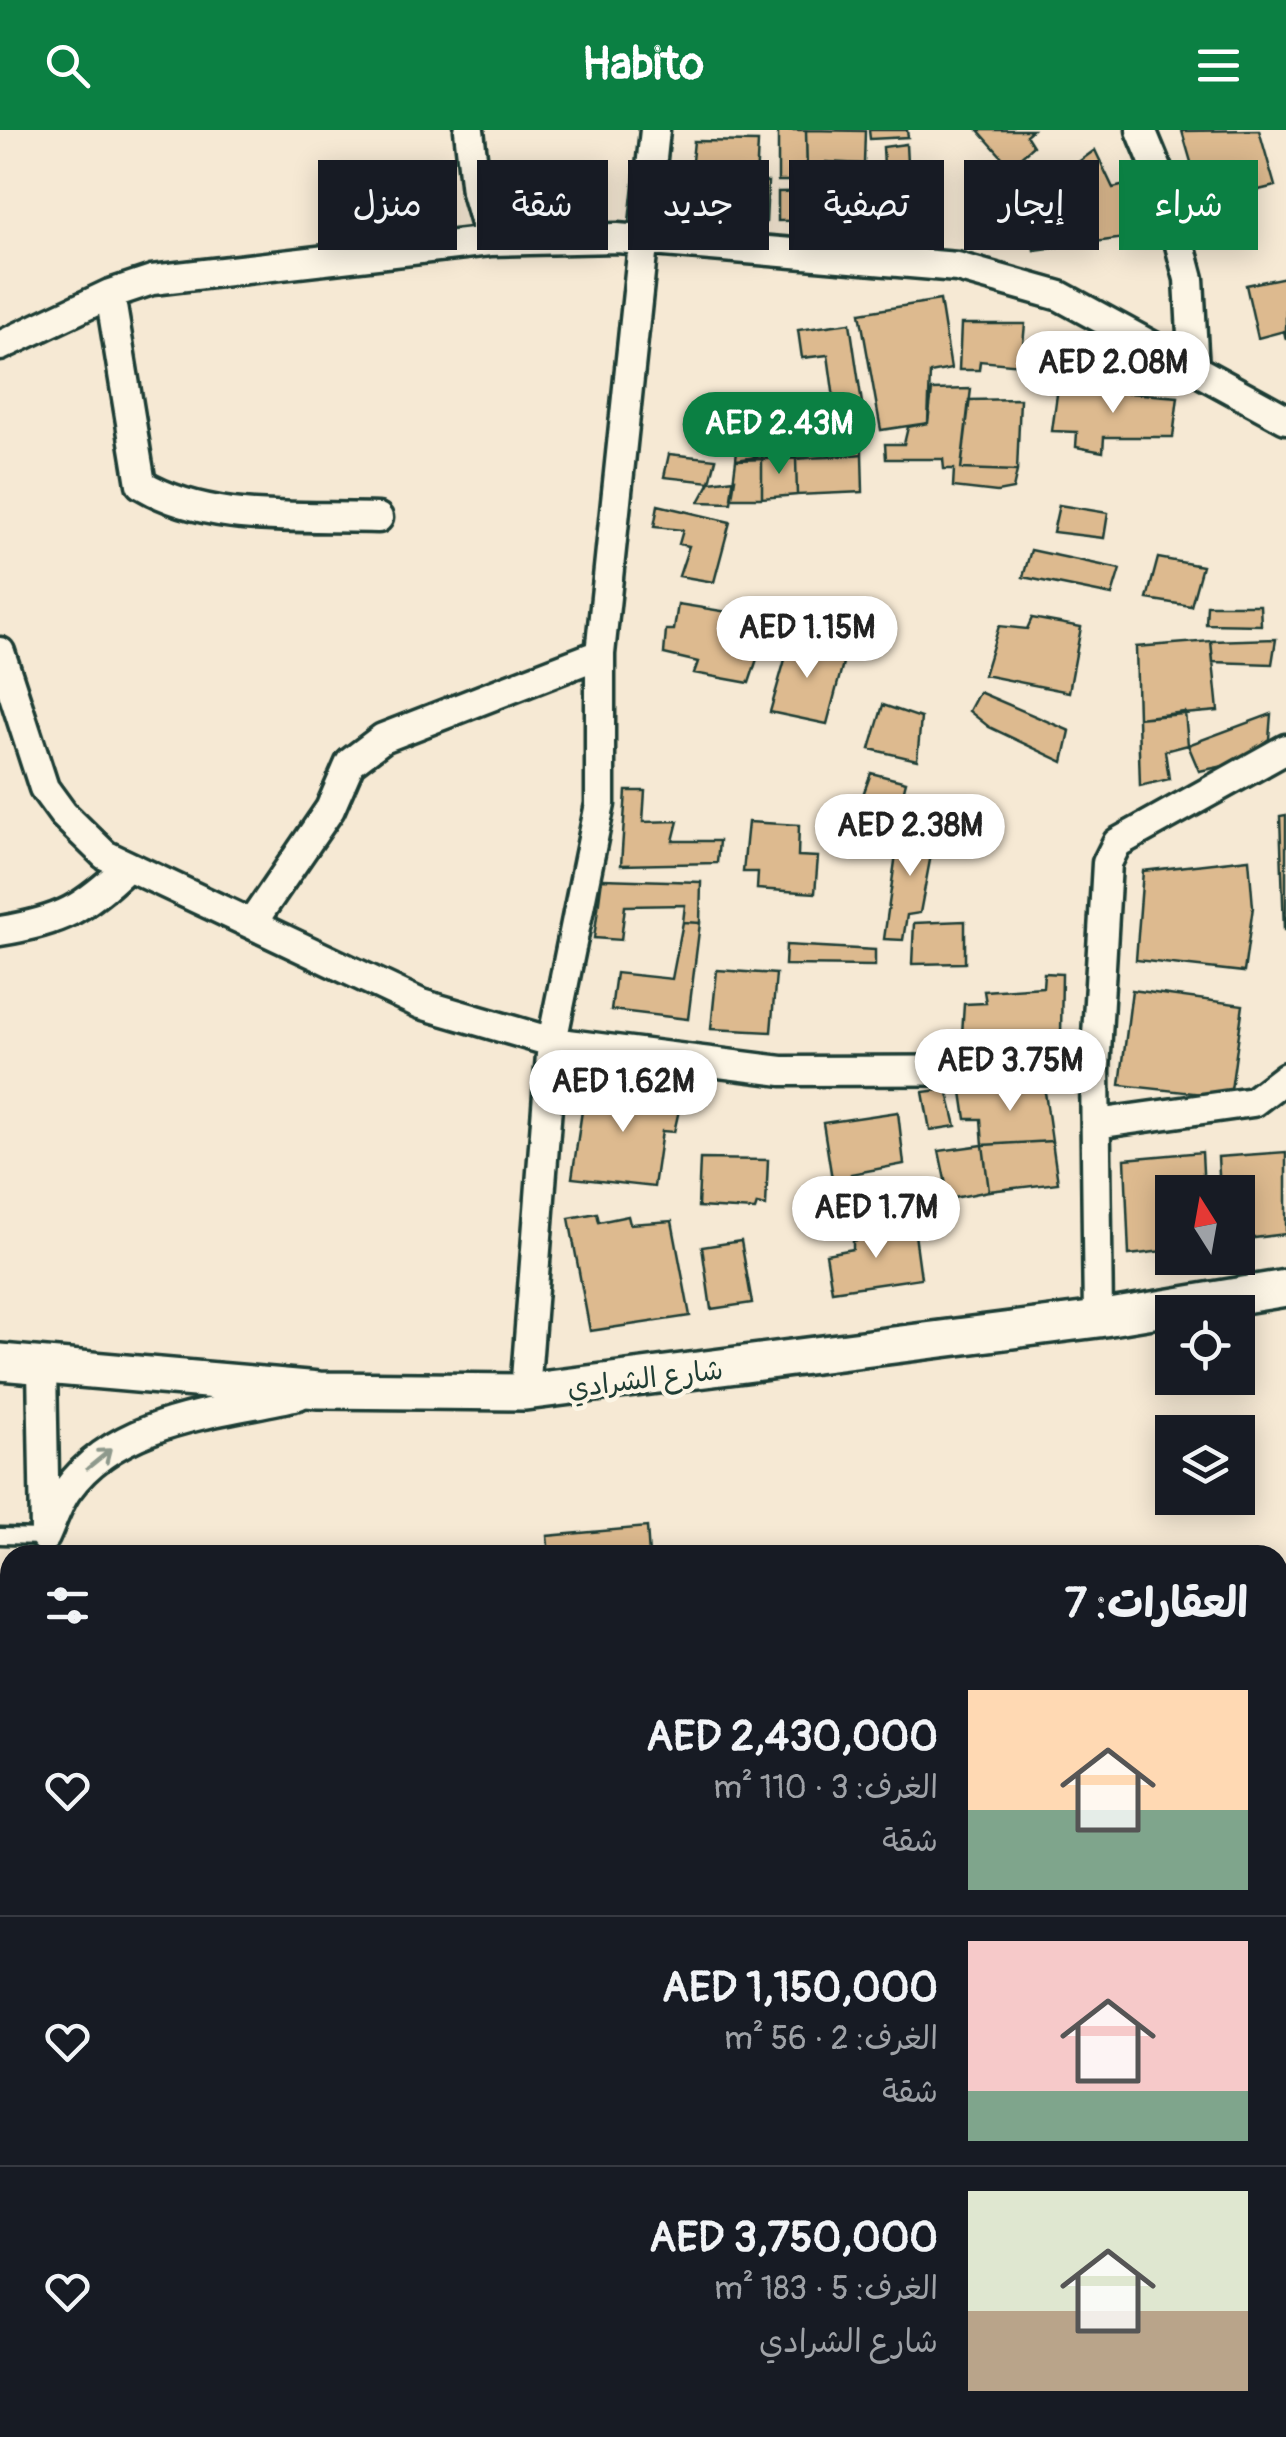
<!DOCTYPE html>
<html lang="ar">
<meta charset="utf-8">
<style>
body{margin:0;font-family:Pangolin,"Playpen Sans Arabic",sans-serif;background:#20242c;color:#f1f3f6;direction:rtl;height:100vh;display:flex;flex-direction:column;font-size:38px;white-space:nowrap}
*{box-sizing:border-box;margin:0}
p{font-size:32px;color:#9ea1a6}
.icon{flex:none;width:55px;height:55px;fill:none;stroke:currentColor;stroke-width:2;stroke-linecap:round;stroke-linejoin:round}
.map{position:relative;flex:1;overflow:hidden;direction:ltr}
.drawer{position:absolute;left:0px;top:1415px;width:1288px;height:892px;display:flex;flex-direction:column;background:#171b24;border-radius:30px 30px 0 0;box-shadow:0 5px 25px #0003;direction:rtl}
.drawer>*{flex:none}
.banner{position:absolute;left:30px;top:30px;width:1228px;height:90px;direction:rtl;display:flex;gap:20px}
.needle{width:65px;rotate:349deg}
.fabs{position:absolute;left:1155px;top:1045px;display:grid;gap:20px}
.fabs a{display:grid;place-items:center;width:100px;height:100px;border-radius:0px;background:#171b24;box-shadow:0 5px 25px #0003;font-size:50px}
.price{position:absolute;translate:-50% -85px;padding:0 22px;border-radius:35px;background:#fff;color:#222;font-size:32px;line-height:65px;filter:drop-shadow(0 2px 5px #0008)}
.price::after{content:'';position:absolute;left:50%;top:60px;width:30px;height:22px;margin-left:-15px;background:inherit;clip-path:polygon(0 0,100% 0,50% 100%)}
.price.selected{background:#0b8043;color:#fff}
ul{padding:0;list-style:none}
li{display:flex;align-items:center;gap:30px;height:250px;padding:0 40px}
li+li{border-top:2px solid #363941}
li span{display:grid;place-items:center;flex:none;width:280px;height:200px;border-radius:0px;color:#555}
li>.icon{margin-inline-start:auto}
span .icon{width:120px;height:120px;fill:#fffc;stroke-width:1}
li b{font-size:42px}
h2{display:flex;justify-content:space-between;align-items:center;height:120px;padding:0 40px;font-size:42px}
.chip{padding:0 35px;border-radius:0px;background:#171b24;box-shadow:0 5px 25px #0003;font-size:35px;line-height:90px}
.chip.selected{background:#0b8043;color:#fff}
header{display:flex;justify-content:space-between;align-items:center;height:130px;padding:0 40px;background:#0b8043;color:#fff;font-size:45px;font-weight:700}
.map>svg:first-child{display:block}
.building{fill:#ddba8f;stroke:#1f3d34;stroke-width:2.5}
.lines{fill:none;stroke-linecap:round;stroke-linejoin:round}
.service-casing{stroke:#1f3d34;stroke-width:21}
.minor-casing{stroke:#1f3d34;stroke-width:35}
.tertiary-casing{stroke:#1f3d34;stroke-width:42}
.service{stroke:#fcf5e5;stroke-width:14}
.minor{stroke:#fcf5e5;stroke-width:28}
.tertiary{stroke:#fcf5e5;stroke-width:35}
.oneway{stroke:#8e998c}
.labels{text-anchor:middle;stroke-width:9;stroke-linejoin:round;paint-order:stroke}
.street-label{font-size:28px;fill:#1f3d34;stroke:#fcf5e5}
</style>
<header><svg class="icon" aria-label="menu" viewBox="0 0 24 24"><path d="M4 6h16M4 12h16M4 18h16"/></svg>Habito<svg class="icon" aria-label="search" viewBox="0 0 24 24"><circle cx="10" cy="10" r="6"/><path d="M15 15l6 6"/></svg></header>
<div class="map">
<svg width="1286" height="2307" viewBox="0 0 1286 2307">
<rect width="100%" height="100%" fill="#f6e9d4"/>
<filter id="ink" filterUnits="userSpaceOnUse"><feTurbulence type="fractalNoise" baseFrequency=".01" numOctaves="2"/><feDisplacementMap in="SourceGraphic" scale="20" xChannelSelector="R" yChannelSelector="G"/><feConvolveMatrix kernelMatrix="1 2 1 2 8 2 1 2 1" color-interpolation-filters="sRGB"/></filter>
<g filter="url(#ink)">
<path class="building" d="M 778,0 L 806,0 L 807,51 L 778,51 Z
M 806,0 L 865,1 L 864,34 L 826,32 L 823,40 L 807,41 Z
M 869,0 L 907,0 L 908,7 L 870,9 Z
M 978,0 L 1032,0 L 1026,5 L 1033,16 L 1010,36 Z
M 1259,0 L 1275,56 L 1226,68 L 1234,95 L 1211,101 L 1182,1 Z
M 694,11 L 758,12 L 756,52 L 690,51 Z
M 906,14 L 910,92 L 862,92 L 862,56 L 885,55 L 883,17 Z
M 1095,20 L 1113,58 L 1125,55 L 1140,106 L 1034,120 L 1027,69 Z
M 756,52 L 768,52 L 766,93 L 739,94 L 739,64 L 753,64 Z
M 837,61 L 839,90 L 778,91 L 778,62 Z
M 1286,147 L 1286,210 L 1284,201 L 1258,208 L 1246,155 Z
M 940,170 L 951,239 L 930,243 L 928,293 L 881,300 L 860,183 Z
M 850,193 L 863,280 L 836,283 L 828,225 L 802,228 L 798,200 Z
M 961,194 L 1025,194 L 1021,235 L 980,231 L 979,240 L 959,240 Z
M 1058,257 L 1178,267 L 1173,307 L 1104,307 L 1103,322 L 1076,317 L 1077,302 L 1052,301 Z
M 971,259 L 961,339 L 1017,341 L 1013,359 L 997,362 L 953,357 L 954,339 L 944,339 L 943,329 L 886,329 L 885,314 L 904,314 L 908,297 L 928,293 L 932,260 Z
M 1020,269 L 1017,341 L 961,339 L 969,270 Z
M 862,290 L 862,324 L 830,327 L 830,291 Z
M 830,291 L 830,327 L 736,330 L 739,298 L 760,295 L 761,302 Z
M 669,324 L 716,329 L 710,352 L 664,347 Z
M 862,324 L 863,362 L 797,365 L 796,329 Z
M 762,326 L 762,368 L 731,368 L 736,330 Z
M 762,326 L 796,329 L 797,365 L 762,368 Z
M 735,349 L 731,373 L 699,372 L 710,352 Z
M 658,375 L 730,392 L 714,452 L 679,446 L 689,416 L 679,414 L 683,400 L 654,397 Z
M 1059,375 L 1108,383 L 1104,408 L 1053,402 Z
M 1031,420 L 1120,439 L 1112,465 L 1023,447 Z
M 1158,428 L 1202,436 L 1191,476 L 1147,469 Z
M 678,474 L 728,482 L 727,488 L 759,497 L 754,518 L 760,520 L 749,553 L 694,543 L 698,532 L 664,524 L 666,500 L 674,500 Z
M 1207,475 L 1260,475 L 1261,495 L 1206,494 Z
M 1032,488 L 1081,497 L 1069,562 L 984,545 L 999,496 L 1027,499 Z
M 792,505 L 832,514 L 827,527 L 843,533 L 827,594 L 770,582 Z
M 1276,509 L 1272,534 L 1213,532 L 1211,511 Z
M 1211,511 L 1218,581 L 1138,588 L 1136,517 Z
M 979,562 L 1070,601 L 1063,632 L 989,597 L 969,581 Z
M 883,575 L 921,588 L 917,630 L 870,619 Z
M 1185,582 L 1188,615 L 1165,621 L 1169,649 L 1140,656 L 1138,588 Z
M 1271,584 L 1269,609 L 1234,634 L 1199,641 L 1188,615 Z
M 871,643 L 906,652 L 891,711 L 850,700 Z
M 626,661 L 645,661 L 643,692 L 678,691 L 673,711 L 719,711 L 717,733 L 621,735 Z
M 1286,685 L 1286,800 L 1284,800 L 1280,686 Z
M 912,691 L 937,693 L 920,783 L 907,785 L 903,810 L 884,809 L 896,724 L 905,724 Z
M 748,692 L 799,695 L 798,726 L 818,727 L 815,763 L 757,759 L 758,742 L 743,742 Z
M 1249,729 L 1253,777 L 1244,842 L 1136,830 L 1143,741 Z
M 602,749 L 701,752 L 700,793 L 683,792 L 685,775 L 625,776 L 621,810 L 594,808 Z
M 965,791 L 965,833 L 912,834 L 914,793 Z
M 683,792 L 700,793 L 688,889 L 611,880 L 616,843 L 672,849 Z
M 786,815 L 875,820 L 875,836 L 785,835 Z
M 717,840 L 776,844 L 771,902 L 711,899 Z
M 1044,843 L 1062,844 L 1061,905 L 962,905 L 964,874 L 986,873 L 984,861 L 1043,857 Z
M 1132,860 L 1243,875 L 1230,967 L 1120,955 Z
M 586,954 L 682,967 L 674,1002 L 662,1001 L 654,1057 L 572,1048 Z
M 1044,955 L 1052,1011 L 983,1015 L 981,989 L 966,989 L 962,962 Z
M 947,959 L 956,996 L 930,1000 L 923,962 Z
M 898,982 L 904,1034 L 851,1044 L 852,1052 L 833,1055 L 823,993 Z
M 1052,1011 L 1058,1053 L 989,1061 L 983,1015 Z
M 983,1015 L 989,1061 L 949,1069 L 939,1021 Z
M 1202,1022 L 1204,1062 L 1172,1062 L 1172,1120 L 1129,1125 L 1125,1029 Z
M 1286,1022 L 1286,1104 L 1238,1110 L 1238,1062 L 1220,1062 L 1218,1027 Z
M 700,1029 L 768,1030 L 766,1076 L 757,1074 L 755,1080 L 698,1077 Z
M 597,1083 L 599,1092 L 628,1086 L 630,1094 L 672,1091 L 690,1186 L 590,1201 L 569,1088 Z
M 914,1097 L 921,1148 L 832,1161 L 826,1124 L 853,1119 L 853,1111 Z
M 741,1111 L 752,1173 L 711,1179 L 702,1117 Z
M 647,1397 L 649,1425 L 549,1425 L 547,1406 Z"/>
<g class="lines">
<g class="service-casing">
<path id="service" d="M 0,1406 L 45,1407"/>
</g>
<g class="minor-casing">
<path id="minor" d="M 469,0 L 476,62 L 490,111
M 1141,0 L 1165,58 L 1189,149 L 1194,241
M 110,164 L 141,354 C 209,395 301,385 378,388
M 0,216 L 110,164 L 152,150 L 490,111 L 617,108 L 957,137 L 1060,166 L 1286,289
M 0,522 L 44,658 L 63,684 L 105,725 L 421,874 L 552,912 L 782,941 L 1095,940
M 252,793 L 330,679 L 350,633 L 383,608 L 600,524 L 655,0
M 0,801 C 62,791 83,779 128,736
M 1096,994 L 1253,972 L 1286,947
M 1098,1189 L 1095,940 L 1107,733 L 1117,713 L 1286,619
M 42,1238 L 45,1401
M 525,1262 L 552,912 L 600,674 L 600,524
M 45,1407 C 52,1392 58,1372 68,1359 C 119,1288 220,1283 298,1265
M 0,1627 L 10,1626
M 100,2307 L 100,2298"/>
</g>
<g class="tertiary-casing">
<path id="tertiary" d="M 0,1232 L 319,1260 L 525,1262 L 1098,1189 L 1286,1158"/>
</g>
<use href="#service" class="service"/>
<use href="#minor" class="minor"/>
<use href="#tertiary" class="tertiary"/>
</g>
<defs><path id="oneway-shaft" d="M-6 0H5M1.5-3L5.5 0L1.5 3" fill="none" stroke-width="1.6" stroke-linecap="round" stroke-linejoin="round" transform="scale(2.5)"/></defs>
<use class="oneway" href="#oneway-shaft" transform="translate(99 1329) rotate(-39)"/>
</g>
<g class="labels">
<g class="street-label">
<text transform="translate(645 1248) rotate(-7)" y="10">شارع الشرادي</text>
</g>
</g>
</svg>
<div class="fabs">
<a><svg class="needle" viewBox="-14 -14 28 28"><path d="M0-13l5 13h-10z" fill="#e53935"/><path d="M0 13l5-13h-10z" fill="#9ea1a6"/></svg></a>
<a><svg class="icon" aria-label="locate" viewBox="0 0 24 24"><circle cx="12" cy="12" r="6"/><path d="M12 2v4M12 18v4M2 12h4M18 12h4"/></svg></a>
<a><svg class="icon" aria-label="layers" viewBox="0 0 24 24"><path d="M12 4l9 5-9 5-9-5zM3 14l9 5 9-5"/></svg></a>
</div>
<b class="price" style="left:1113px;top:286px">AED 2.08M</b>
<b class="price selected" style="left:779px;top:347px">AED 2.43M</b>
<b class="price" style="left:807px;top:551px">AED 1.15M</b>
<b class="price" style="left:910px;top:749px">AED 2.38M</b>
<b class="price" style="left:1010px;top:984px">AED 3.75M</b>
<b class="price" style="left:623px;top:1005px">AED 1.62M</b>
<b class="price" style="left:876px;top:1131px">AED 1.7M</b>
<div class="banner">
<a class="chip selected">شراء</a>
<a class="chip">إيجار</a>
<a class="chip">تصفية</a>
<a class="chip">جديد</a>
<a class="chip">شقة</a>
<a class="chip">منزل</a>
</div>
<section class="drawer">
<h2>العقارات: 7<svg class="icon" aria-label="filters" viewBox="0 0 24 24"><path d="M4 7h16M4 17h16"/><circle cx="9" cy="7" r="2"/><circle cx="15" cy="17" r="2"/></svg></h2>
<ul>
<li><span style="background:linear-gradient(#ffd9b3 60%,#7fa58c 0)"><svg class="icon" aria-label="home" viewBox="0 0 24 24"><path d="M3 11l9-7 9 7M6 9v11h12V9"/></svg></span><div><b>AED 2,430,000</b><p>الغرف: 3 · 110 m²</p><p>شقة</p></div><svg class="icon" aria-label="heart" viewBox="0 0 24 24"><path d="M12 20l-8-8c-3-5 5-10 8-4 3-6 11-1 8 4z"/></svg></li>
<li><span style="background:linear-gradient(#f6c9c9 75%,#7fa58c 0)"><svg class="icon" aria-label="home" viewBox="0 0 24 24"><path d="M3 11l9-7 9 7M6 9v11h12V9"/></svg></span><div><b>AED 1,150,000</b><p>الغرف: 2 · 56 m²</p><p>شقة</p></div><svg class="icon" aria-label="heart" viewBox="0 0 24 24"><path d="M12 20l-8-8c-3-5 5-10 8-4 3-6 11-1 8 4z"/></svg></li>
<li><span style="background:linear-gradient(#dfe7d0 60%,#b9a48a 0)"><svg class="icon" aria-label="home" viewBox="0 0 24 24"><path d="M3 11l9-7 9 7M6 9v11h12V9"/></svg></span><div><b>AED 3,750,000</b><p>الغرف: 5 · 183 m²</p><p>شارع الشرادي</p></div><svg class="icon" aria-label="heart" viewBox="0 0 24 24"><path d="M12 20l-8-8c-3-5 5-10 8-4 3-6 11-1 8 4z"/></svg></li>
</ul>
</section>
</div>
